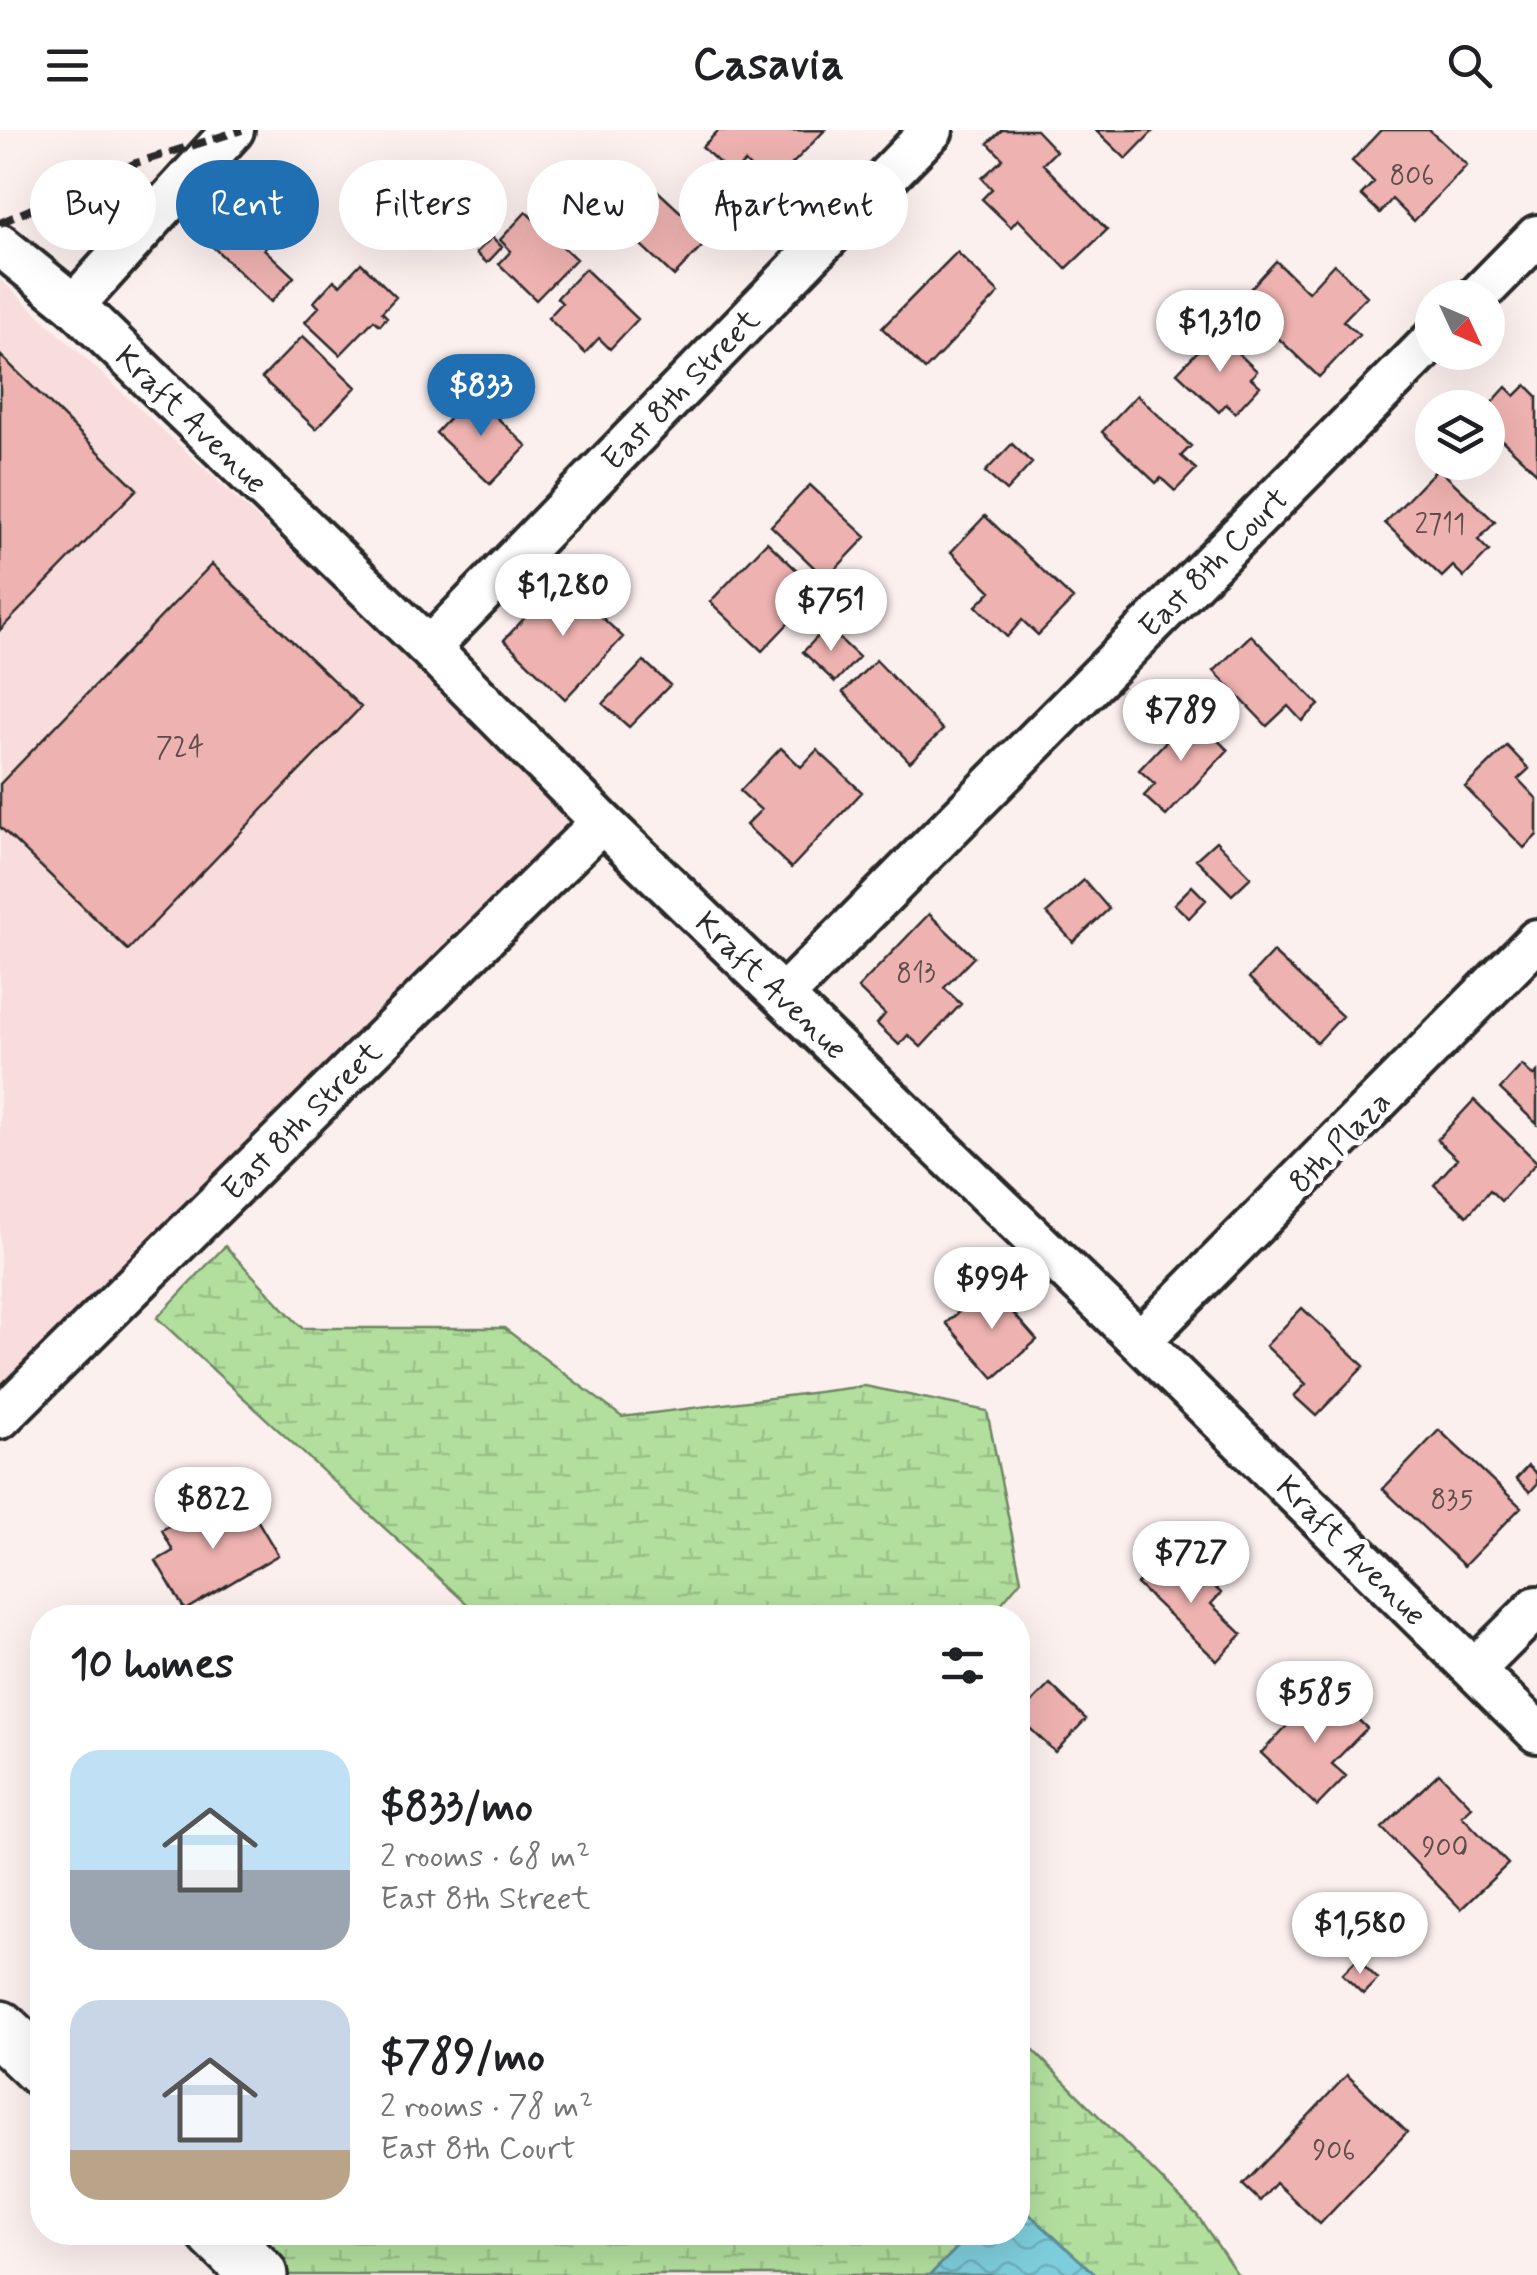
<!DOCTYPE html>
<meta charset="utf-8">
<style>
body{margin:0;font-family:Mynerve,sans-serif;background:#f6f6f6;color:#202124;height:100vh;display:flex;flex-direction:column;font-size:38px;white-space:nowrap}
*{box-sizing:border-box;margin:0}
p{font-size:32px;color:#757577}
.icon{flex:none;width:55px;height:55px;fill:none;stroke:currentColor;stroke-width:2;stroke-linecap:round;stroke-linejoin:round}
.map{position:relative;flex:1;overflow:hidden}
.drawer{position:absolute;left:30px;top:1475px;width:1000px;height:640px;display:flex;flex-direction:column;background:#fff;border-radius:40px;box-shadow:0 10px 40px #0002}
.drawer>*{flex:none}
.guide{position:absolute;left:30px;top:30px;width:1000px;height:90px;display:flex;gap:20px}
.needle{width:65px;rotate:134deg}
.controls{position:absolute;left:1415px;top:150px;display:grid;gap:20px}
.controls a{display:grid;place-items:center;width:90px;height:90px;border-radius:50%;background:#fff;box-shadow:0 10px 40px #0002;font-size:50px}
.price{position:absolute;translate:-50% -85px;padding:0 22px;border-radius:35px;background:#fff;color:#222;font-size:32px;line-height:65px;filter:drop-shadow(0 2px 5px #0008)}
.price::after{content:'';position:absolute;left:50%;top:60px;width:30px;height:22px;margin-left:-15px;background:inherit;clip-path:polygon(0 0,100% 0,50% 100%)}
.price.current{background:#1f6fb2;color:#fff}
ul{padding:0;list-style:none}
li{display:flex;align-items:center;gap:30px;height:250px;padding:0 40px}
li span{display:grid;place-items:center;flex:none;width:280px;height:200px;border-radius:30px;color:#555}
li>.icon{margin-inline-start:auto}
span .icon{width:120px;height:120px;fill:#fffc;stroke-width:1}
li b{font-size:42px}
h2{display:flex;justify-content:space-between;align-items:center;height:120px;padding:0 40px;font-size:42px}
.tag{padding:0 35px;border-radius:45px;background:#fff;box-shadow:0 10px 40px #0002;font-size:35px;line-height:90px}
.tag.current{background:#1f6fb2;color:#fff}
header{display:flex;justify-content:space-between;align-items:center;height:130px;padding:0 40px;background:#fff;font-size:45px;font-weight:700}
.map>svg:first-child{display:block}
.built{fill:#f8dddc}
.wetland{fill:url(#wetland-marsh);stroke:#6e8564;stroke-width:2.5}
.water{fill:url(#water-waves);stroke:#5d8c95;stroke-width:2.5}
.building{fill:#eeb2b0;stroke:#2b2b2b;stroke-width:2.5}
.lines{fill:none;stroke-linecap:round;stroke-linejoin:round}
.street-casing{stroke:#2b2b2b;stroke-width:48}
.secondary-casing{stroke:#2b2b2b;stroke-width:62}
.street{stroke:#fff;stroke-width:40}
.secondary{stroke:#fff;stroke-width:55}
.rail{stroke:#2b2b2b;stroke-width:8;stroke-dasharray:15 8;stroke-linecap:butt}
.labels{text-anchor:middle;stroke-width:10;stroke-linejoin:round;paint-order:stroke}
.number-label{font-size:28px;fill:#5c4d4c}
.street-label{font-size:32px;fill:#2b2b2b;stroke:#fff}
</style>
<header><svg class="icon" aria-label="menu" viewBox="0 0 24 24"><path d="M4 6h16M4 12h16M4 18h16"/></svg>Casavia<svg class="icon" aria-label="search" viewBox="0 0 24 24"><circle cx="10" cy="10" r="6"/><path d="M15 15l6 6"/></svg></header>
<div class="map">
<svg width="1537" height="2145" viewBox="0 0 1537 2145">
<defs>
<pattern id="wetland-marsh" width="20" height="14" patternUnits="userSpaceOnUse" patternTransform="scale(2.5)"><rect width="20" height="14" fill="#b2df9e"/><path d="M1 5h8M5 5V1M11 12h8M15 12V8" fill="none" stroke="#99c088"/></pattern>
<pattern id="water-waves" width="16" height="10" patternUnits="userSpaceOnUse" patternTransform="scale(2.5)"><rect width="16" height="10" fill="#7ecddc"/><path d="M0 5q4-4 8 0t8 0" fill="none" stroke="#6db0bd"/></pattern>
</defs>
<rect width="100%" height="100%" fill="#fcf0ef"/>
<filter id="ink" filterUnits="userSpaceOnUse"><feTurbulence type="fractalNoise" baseFrequency=".01" numOctaves="2"/><feDisplacementMap in="SourceGraphic" scale="20" xChannelSelector="R" yChannelSelector="G"/><feConvolveMatrix kernelMatrix="1 2 1 2 8 2 1 2 1" color-interpolation-filters="sRGB"/></filter>
<g filter="url(#ink)">
<path class="built" d="M 0,149 L 414,533 L 581,699 L 0,1284 Z"/>
<path class="wetland" d="M 225,1116 L 302,1198 L 504,1198 L 622,1287 L 865,1256 L 987,1281 L 1021,1450 L 990,1487 L 481,1487 L 157,1188 Z
M 1018,1905 L 1197,2085 L 1238,2145 L 1096,2145 L 1029,2084 L 1018,2085 Z
M 244,2103 L 972,2103 L 930,2145 L 289,2145 Z"/>
<path class="water" d="M 1029,2084 L 1096,2145 L 930,2145 L 972,2103 L 1018,2102 L 1018,2085 Z"/>
<path class="building" d="M 719,0 L 752,1 L 825,0 L 770,57 L 745,32 L 732,45 L 702,17 Z
M 1002,0 L 1036,0 L 1056,21 L 1043,34 L 1107,100 L 1066,139 L 1018,89 L 1011,97 L 982,69 L 992,59 L 982,48 L 1003,29 L 988,13 Z
M 1096,0 L 1154,0 L 1126,29 Z
M 1381,0 L 1429,0 L 1467,35 L 1414,91 L 1392,69 L 1380,83 L 1361,65 L 1374,52 L 1352,31 Z
M 648,52 L 689,90 L 693,86 L 713,105 L 674,146 L 613,89 Z
M 246,80 L 274,107 L 264,119 L 294,147 L 271,172 L 212,116 L 215,112 L 207,104 L 224,86 L 232,94 Z
M 526,82 L 576,129 L 536,170 L 499,134 L 511,121 L 500,110 Z
M 492,107 L 502,117 L 487,133 L 476,123 Z
M 957,122 L 999,163 L 925,240 L 882,198 Z
M 1276,131 L 1308,162 L 1334,134 L 1367,166 L 1343,191 L 1359,205 L 1319,247 L 1239,171 Z
M 361,133 L 396,167 L 382,182 L 387,187 L 380,195 L 374,190 L 340,225 L 305,192 L 319,177 L 314,172 L 334,150 L 340,155 Z
M 585,139 L 638,189 L 610,219 L 599,208 L 585,223 L 548,188 L 562,173 L 557,168 Z
M 1216,202 L 1257,241 L 1251,248 L 1260,256 L 1235,283 L 1226,274 L 1219,282 L 1177,243 Z
M 303,206 L 356,257 L 316,299 L 262,248 Z
M 0,225 L 137,359 L 0,500 Z
M 1526,255 L 1537,266 L 1537,343 L 1488,297 L 1495,288 L 1487,278 L 1506,257 L 1515,266 Z
M 472,264 L 527,316 L 490,354 L 436,303 Z
M 1137,265 L 1191,316 L 1181,326 L 1196,339 L 1175,361 L 1161,348 L 1156,353 L 1102,302 Z
M 1012,314 L 1032,333 L 1006,361 L 985,342 Z
M 1438,338 L 1495,392 L 1478,410 L 1489,421 L 1464,447 L 1453,436 L 1442,447 L 1385,393 Z
M 810,355 L 866,407 L 826,449 L 771,396 Z
M 985,386 L 1073,469 L 1038,505 L 1022,490 L 1007,507 L 976,476 L 991,461 L 951,422 Z
M 767,412 L 819,461 L 762,521 L 710,472 Z
M 212,434 L 361,577 L 128,820 L 0,697 L 0,654 Z
M 561,449 L 623,507 L 565,569 L 504,510 Z
M 827,497 L 859,527 L 835,552 L 803,522 Z
M 1251,505 L 1319,575 L 1302,591 L 1288,576 L 1267,596 L 1214,541 Z
M 876,530 L 943,600 L 910,632 L 843,562 Z
M 644,531 L 670,555 L 629,597 L 603,574 Z
M 1191,585 L 1228,620 L 1166,686 L 1144,666 L 1155,654 L 1139,640 Z
M 1507,616 L 1529,639 L 1518,649 L 1537,669 L 1537,705 L 1524,718 L 1465,657 Z
M 781,618 L 801,637 L 817,620 L 862,662 L 791,738 L 746,695 L 761,680 L 740,661 Z
M 1216,711 L 1251,747 L 1232,765 L 1196,729 Z
M 1084,750 L 1109,779 L 1073,812 L 1047,783 Z
M 1192,756 L 1206,770 L 1189,788 L 1174,774 Z
M 929,784 L 974,827 L 944,858 L 961,874 L 921,917 L 908,905 L 899,915 L 877,894 L 885,884 L 858,858 Z
M 1273,822 L 1342,886 L 1317,913 L 1249,848 Z
M 1522,935 L 1533,946 L 1537,942 L 1537,994 L 1500,959 Z
M 1474,970 L 1537,1032 L 1501,1071 L 1490,1060 L 1467,1086 L 1434,1055 L 1457,1029 L 1437,1010 Z
M 989,1156 L 1037,1210 L 994,1248 L 946,1193 Z
M 1302,1178 L 1364,1236 L 1316,1286 L 1294,1266 L 1306,1254 L 1266,1216 Z
M 1439,1300 L 1521,1377 L 1464,1436 L 1383,1359 Z
M 1528,1336 L 1537,1344 L 1537,1354 L 1530,1362 L 1516,1349 Z
M 215,1369 L 227,1389 L 249,1376 L 278,1425 L 185,1480 L 156,1431 L 173,1421 L 162,1400 Z
M 1162,1428 L 1182,1446 L 1192,1435 L 1221,1463 L 1211,1474 L 1242,1504 L 1217,1531 L 1137,1454 Z
M 1050,1554 L 1086,1589 L 1055,1622 L 1018,1587 Z
M 1324,1557 L 1367,1598 L 1332,1634 L 1346,1646 L 1317,1676 L 1261,1623 Z
M 1439,1643 L 1472,1677 L 1462,1686 L 1508,1734 L 1461,1779 L 1382,1698 Z
M 1357,1829 L 1378,1849 L 1363,1864 L 1342,1844 Z
M 1347,1945 L 1407,2002 L 1320,2094 L 1276,2053 L 1260,2071 L 1243,2055 Z"/>
<g class="lines">
<g class="street-casing">
<path id="street" d="M 0,115 L 74,175 L 429,518 L 602,692 L 1140,1211 L 1537,1602
M 1476,168 L 1537,106
M 74,175 L 233,0
M 429,518 L 932,0
M 783,866 L 1432,211
M 1140,1211 L 1537,810
M 0,1288 L 602,692
M 1474,1540 L 1537,1477"/>
</g>
<g class="secondary-casing">
<path id="secondary" d="M 0,1899 L 42,1939
M 215,2102 L 259,2145"/>
</g>
<use href="#street" class="street"/>
<use href="#secondary" class="secondary"/>
<path class="rail" d="M 0,93 L 136,33 L 242,0"/>
</g>
</g>
<g class="labels">
<g class="number-label">
<text x="1412" y="54">806</text>
<text x="1440" y="403">2711</text>
<text x="180" y="626">724</text>
<text x="916" y="852">813</text>
<text x="1452" y="1378">835</text>
<text x="1445" y="1726">900</text>
<text x="1334" y="2029">906</text>
</g>
<g class="street-label">
<text transform="translate(680 259) rotate(-46)" y="11">East 8th Street</text>
<text transform="translate(192 289) rotate(44)" y="11">Kraft Avenue</text>
<text transform="translate(1213 432) rotate(-45)" y="11">East 8th Court</text>
<text transform="translate(772 855) rotate(44)" y="11">Kraft Avenue</text>
<text transform="translate(301 990) rotate(-45)" y="11">East 8th Street</text>
<text transform="translate(1339 1011) rotate(-45)" y="11">8th Plaza</text>
<text transform="translate(1352 1420) rotate(45)" y="11">Kraft Avenue</text>
</g>
</g>
</svg>
<div class="controls">
<a><svg class="needle" viewBox="-14 -14 28 28"><path d="M0-13l5 13h-10z" fill="#e53935"/><path d="M0 13l5-13h-10z" fill="#757577"/></svg></a>
<a><svg class="icon" aria-label="layers" viewBox="0 0 24 24"><path d="M12 4l9 5-9 5-9-5zM3 14l9 5 9-5"/></svg></a>
</div>
<b class="price" style="left:1220px;top:245px">$1,310</b>
<b class="price current" style="left:481px;top:309px">$833</b>
<b class="price" style="left:563px;top:509px">$1,280</b>
<b class="price" style="left:831px;top:524px">$751</b>
<b class="price" style="left:1181px;top:634px">$789</b>
<b class="price" style="left:992px;top:1202px">$994</b>
<b class="price" style="left:213px;top:1422px">$822</b>
<b class="price" style="left:1191px;top:1476px">$727</b>
<b class="price" style="left:1315px;top:1616px">$585</b>
<b class="price" style="left:1360px;top:1847px">$1,580</b>
<div class="guide">
<a class="tag">Buy</a>
<a class="tag current">Rent</a>
<a class="tag">Filters</a>
<a class="tag">New</a>
<a class="tag">Apartment</a>
</div>
<section class="drawer">
<h2>10 homes<svg class="icon" aria-label="filters" viewBox="0 0 24 24"><path d="M4 7h16M4 17h16"/><circle cx="9" cy="7" r="2"/><circle cx="15" cy="17" r="2"/></svg></h2>
<ul>
<li><span style="background:linear-gradient(#bfe0f5 60%,#9aa5b1 0)"><svg class="icon" aria-label="home" viewBox="0 0 24 24"><path d="M3 11l9-7 9 7M6 9v11h12V9"/></svg></span><div><b>$833/mo</b><p>2 rooms · 68 m²</p><p>East 8th Street</p></div></li>
<li><span style="background:linear-gradient(#c9d6e8 75%,#b9a48a 0)"><svg class="icon" aria-label="home" viewBox="0 0 24 24"><path d="M3 11l9-7 9 7M6 9v11h12V9"/></svg></span><div><b>$789/mo</b><p>2 rooms · 78 m²</p><p>East 8th Court</p></div></li>
</ul>
</section>
</div>
